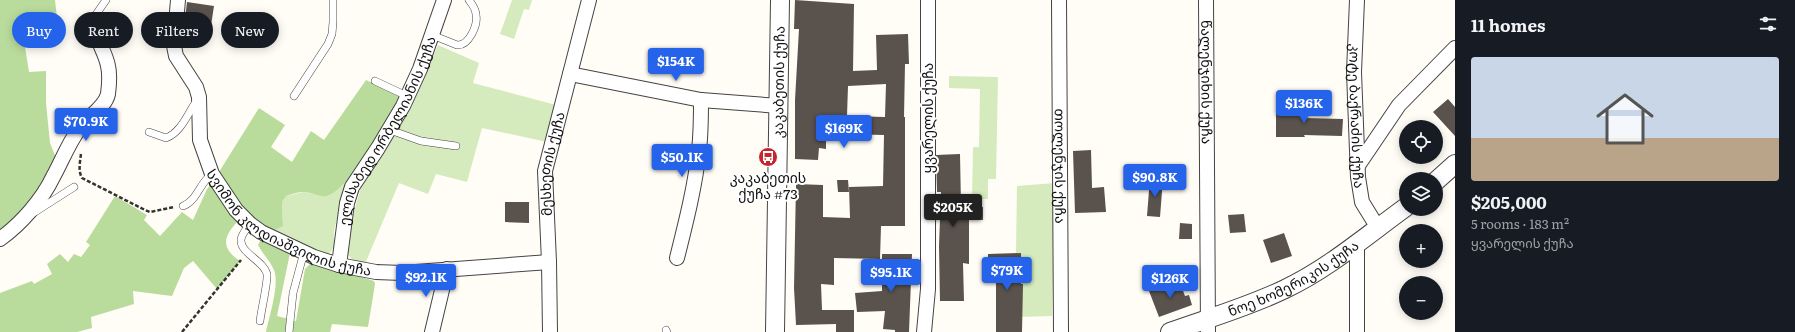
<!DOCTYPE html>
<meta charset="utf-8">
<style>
body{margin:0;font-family:Literata,"Noto Sans Georgian",serif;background:#20242c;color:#f1f3f6;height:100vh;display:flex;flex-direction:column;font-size:15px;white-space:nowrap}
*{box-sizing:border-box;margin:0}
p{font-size:13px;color:#9ea1a6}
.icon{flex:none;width:22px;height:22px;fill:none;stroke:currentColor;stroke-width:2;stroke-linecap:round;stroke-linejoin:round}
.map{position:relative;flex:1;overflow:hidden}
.panel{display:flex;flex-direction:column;background:#171b24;width:340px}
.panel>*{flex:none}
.banner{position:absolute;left:12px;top:12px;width:380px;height:36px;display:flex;gap:8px}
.buttons{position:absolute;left:1399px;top:120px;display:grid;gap:8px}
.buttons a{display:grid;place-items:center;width:44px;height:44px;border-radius:50%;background:#171b24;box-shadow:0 2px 10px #0003;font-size:20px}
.price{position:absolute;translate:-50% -34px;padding:0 9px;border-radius:4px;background:#2563eb;color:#fff;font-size:13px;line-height:26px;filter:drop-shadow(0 1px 2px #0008)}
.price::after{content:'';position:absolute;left:50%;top:24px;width:12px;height:9px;margin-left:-6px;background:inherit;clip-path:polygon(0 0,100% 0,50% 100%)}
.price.active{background:#222;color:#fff}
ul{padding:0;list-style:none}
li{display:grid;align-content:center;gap:8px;height:212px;padding:0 16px}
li+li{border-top:1px solid #363941}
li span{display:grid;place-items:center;height:124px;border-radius:4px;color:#555}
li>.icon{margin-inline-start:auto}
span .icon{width:72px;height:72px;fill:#fffc;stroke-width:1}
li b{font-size:17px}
h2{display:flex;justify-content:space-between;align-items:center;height:48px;padding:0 16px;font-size:17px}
.pill{padding:0 14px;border-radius:18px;background:#171b24;box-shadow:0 2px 10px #0003;font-size:14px;line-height:36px}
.pill.active{background:#2563eb;color:#fff}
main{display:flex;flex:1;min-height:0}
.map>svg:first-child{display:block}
.green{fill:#d5ebbd}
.forest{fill:#b9dc9c}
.building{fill:#5a524d;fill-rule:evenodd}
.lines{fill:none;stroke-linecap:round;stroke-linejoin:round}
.service-casing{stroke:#444;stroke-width:8}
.minor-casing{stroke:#444;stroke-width:16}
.tertiary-casing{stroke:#444;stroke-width:20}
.path{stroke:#333;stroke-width:2.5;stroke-dasharray:4 2;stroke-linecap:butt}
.service{stroke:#fff;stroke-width:7}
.minor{stroke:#fff;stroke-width:14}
.tertiary{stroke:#fff;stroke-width:18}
.labels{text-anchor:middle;stroke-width:4;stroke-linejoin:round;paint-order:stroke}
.street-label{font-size:14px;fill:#111;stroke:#fff}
.poi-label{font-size:14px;fill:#111;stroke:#fff}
</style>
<main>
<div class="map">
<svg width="1455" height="332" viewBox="0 0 1455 332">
<rect width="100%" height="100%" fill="#fffdf5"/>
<path class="green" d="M 512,0 L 532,0 L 529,10 L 524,9 L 514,39 L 500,34 Z
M 438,45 L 479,63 L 473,83 L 556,105 L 547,142 L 482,128 L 467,182 L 436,174 L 428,194 L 399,183 L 365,264 C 357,262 351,260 347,253 L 353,215 L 361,187 L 410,110 Z
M 949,76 L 998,77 L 996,179 L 988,179 L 988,199 L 972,199 L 973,147 L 979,147 L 980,89 L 949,88 Z
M 350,177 L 341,201 L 334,231 L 334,247 L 330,253 L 323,256 L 275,230 L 283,225 L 282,202 L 286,196 L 304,192 L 325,196 L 342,186 Z
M 1055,183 L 1052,316 L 1015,317 L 1017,186 Z"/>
<path class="forest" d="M 0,0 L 55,0 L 57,17 L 21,22 L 29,72 L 46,71 L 46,103 L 50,143 L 56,158 C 42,192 26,209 0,234 Z
M 366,80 L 401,96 C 390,119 351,190 326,196 C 319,197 311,192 304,192 C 298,192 292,194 286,196 L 282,202 L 283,226 L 275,230 L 256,222 L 246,214 L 219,172 L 259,108 L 285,125 L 271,147 L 292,162 L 311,131 L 324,140 Z
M 214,181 L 240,219 C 224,235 219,247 240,261 L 217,289 L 193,261 L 184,268 L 172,296 L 133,291 L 134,304 L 91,317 L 92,328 L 77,332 L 0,332 L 0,293 L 32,281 L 34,284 L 52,274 L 47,264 L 60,254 L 68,262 L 74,254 L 81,257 L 90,245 L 86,242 L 115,196 L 147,215 L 144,220 L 160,236 L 182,212 L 193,220 L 207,189 Z
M 261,239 L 290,253 L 277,316 L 296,321 L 305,269 L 310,264 L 315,263 L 374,281 L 375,284 L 368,327 L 332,324 L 330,332 L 266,332 C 269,317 281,281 273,268 C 269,260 263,254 258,245 Z"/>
<path class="building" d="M 795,0 L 854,4 L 853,71 L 877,70 L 876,35 L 908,34 L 909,64 L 905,64 L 904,117 L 905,117 L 905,226 L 881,226 L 880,259 L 834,258 L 834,285 L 821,284 L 822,310 L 854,310 L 854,332 L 836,332 L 836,324 L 796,325 L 794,288 L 796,184 L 823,185 L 823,217 L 850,218 L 849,187 L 883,186 L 884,135 L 842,134 L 842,139 L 826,139 L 826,149 L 819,148 L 818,160 L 795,159 L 795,100 L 799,29 L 794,29 ZM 886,84 L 885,117 L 847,116 L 848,86 Z
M 187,2 L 214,6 L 210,32 L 184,28 Z
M 246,16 L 268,25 L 259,46 L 237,37 Z
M 1448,99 L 1455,107 L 1455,136 L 1433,112 Z
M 1276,106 L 1304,106 L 1304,118 L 1343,119 L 1342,136 L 1304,135 L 1305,137 L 1276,137 Z
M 1091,150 L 1092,188 L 1104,187 L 1106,212 L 1075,213 L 1073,151 Z
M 960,154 L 961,206 L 983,207 L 983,220 L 969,220 L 969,264 L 963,263 L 964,301 L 940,301 L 939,246 L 941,192 L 937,192 L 936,155 Z
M 1150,178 L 1163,179 L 1160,217 L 1147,216 Z
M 837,180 L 848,180 L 849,192 L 838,192 Z
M 505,202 L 529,202 L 529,223 L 505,222 Z
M 1244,214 L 1246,232 L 1230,233 L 1228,215 Z
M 1180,223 L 1192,224 L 1192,239 L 1179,239 Z
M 1284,233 L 1292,256 L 1271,263 L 1263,240 Z
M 1021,253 L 1021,284 L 1023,284 L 1022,332 L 996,332 L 996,279 L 988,279 L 988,254 Z
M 882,254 L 912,254 L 909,332 L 895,332 L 895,330 L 883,329 L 885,311 L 857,312 L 855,293 L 882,291 Z
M 1179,280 L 1185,296 L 1189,295 L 1192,305 L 1159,317 L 1149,291 Z"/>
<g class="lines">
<g class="service-casing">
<path id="service" d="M 97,13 L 106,0
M 432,35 L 457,45 C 469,46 478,25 476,15 C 476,9 472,4 469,0
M 375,81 L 407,96
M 294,96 L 328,44 L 332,34 L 333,22 L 333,0
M 390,130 L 421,141 L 456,146
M 149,132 L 166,138 C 182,132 188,112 198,99
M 183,206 C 197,201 200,182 212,174
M 35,212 L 74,187
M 250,224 C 247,228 241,235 241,240 C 240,253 264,261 267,274 C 268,282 261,311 260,321
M 666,330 L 667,332
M 289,332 L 293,293 L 304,252"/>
</g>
<g class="minor-casing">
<g id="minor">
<path id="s1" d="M 178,0 L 174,46 L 176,56 L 196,87 L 199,97 L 200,140 L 212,174 L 236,210 L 250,224 L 261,232 L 314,257 L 339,265 L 376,272 L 402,273 L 549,262"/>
<path id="s2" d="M 1059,0 L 1061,332"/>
<path id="s3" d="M 1206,0 L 1208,332"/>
<path id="s4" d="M 1357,0 L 1354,72 L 1358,177 L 1362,202 L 1378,228"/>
<path d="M 570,74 L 701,100 L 779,106"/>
<path d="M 1357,167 L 1399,105 L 1455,48"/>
<path d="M 0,239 C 21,224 42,200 53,177 C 62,161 68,144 79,129 C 87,117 105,108 108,94 C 109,86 110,74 108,66 C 105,50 96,43 95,23"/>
<path d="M 677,258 C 686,222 695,187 699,150 C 701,133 701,117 701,100"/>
<path id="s5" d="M 339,265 L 347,203 L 352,187 L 378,148 L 403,106 L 420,69 L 444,0"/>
<path d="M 432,332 L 447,269"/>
<path id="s6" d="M 550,332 L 549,262 L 545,171 L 589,0"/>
<path d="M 924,332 L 928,289 L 928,0"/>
<path d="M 1357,332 L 1357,244"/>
</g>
</g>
<g class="tertiary-casing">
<g id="tertiary">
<path d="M 1436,181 L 1455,164"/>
<path id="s7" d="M 775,332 L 780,0"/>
<path id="s8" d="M 1170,332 C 1209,318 1248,307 1285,289 C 1329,268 1366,236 1406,207"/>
</g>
</g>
<path class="path" d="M 81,154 C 80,162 78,171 82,178 L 145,210 L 150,212 L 174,207
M 182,332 L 241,260"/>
<use href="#service" class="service"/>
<use href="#minor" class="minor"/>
<use href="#tertiary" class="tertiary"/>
</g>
<defs>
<g id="bus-disc" transform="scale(1)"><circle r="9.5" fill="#c4262e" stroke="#fff"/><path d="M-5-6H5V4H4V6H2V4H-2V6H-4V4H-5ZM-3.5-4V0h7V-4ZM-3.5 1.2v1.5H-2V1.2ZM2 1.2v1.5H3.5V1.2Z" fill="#fff"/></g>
</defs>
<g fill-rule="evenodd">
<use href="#bus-disc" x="768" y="157"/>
</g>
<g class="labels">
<g class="street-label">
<text dy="5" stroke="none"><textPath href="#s7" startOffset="250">კაკაბეთის ქუჩა</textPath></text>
<text dy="5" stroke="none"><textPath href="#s3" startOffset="82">წალენჯიხის ქუჩა</textPath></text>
<text dy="5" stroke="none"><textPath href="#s4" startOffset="116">კოტე ბაქრაძის ქუჩა</textPath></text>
<text transform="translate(928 118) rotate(-90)" y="5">ყვარელის ქუჩა</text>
<text dy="5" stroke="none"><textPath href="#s5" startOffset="145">ელისაბედ ორბელიანის ქუჩა</textPath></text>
<text dy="5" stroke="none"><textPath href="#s6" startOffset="169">მესხეთის ქუჩა</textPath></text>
<text dy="5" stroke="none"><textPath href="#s2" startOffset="166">თოლენჯის ქუჩა</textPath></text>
<text dy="5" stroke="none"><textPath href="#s1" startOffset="278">სვიმონ კლდიაშვილის ქუჩა</textPath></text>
<text dy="5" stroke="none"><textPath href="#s8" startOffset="135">ნოე ხომერიკის ქუჩა</textPath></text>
</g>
<g class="poi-label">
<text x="768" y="183">კაკაბეთის<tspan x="768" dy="16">ქუჩა #73</tspan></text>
</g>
</g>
</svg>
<div class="buttons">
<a><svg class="icon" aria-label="locate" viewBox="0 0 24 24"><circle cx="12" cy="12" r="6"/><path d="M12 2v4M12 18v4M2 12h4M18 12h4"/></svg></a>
<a><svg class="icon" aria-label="layers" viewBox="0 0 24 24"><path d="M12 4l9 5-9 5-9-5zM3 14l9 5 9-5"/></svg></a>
<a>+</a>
<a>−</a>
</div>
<b class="price" style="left:676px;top:82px">$154K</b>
<b class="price" style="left:1304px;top:124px">$136K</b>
<b class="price" style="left:86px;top:142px">$70.9K</b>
<b class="price" style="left:844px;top:149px">$169K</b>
<b class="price" style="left:682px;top:178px">$50.1K</b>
<b class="price" style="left:1155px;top:198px">$90.8K</b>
<b class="price active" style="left:953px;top:228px">$205K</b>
<b class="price" style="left:1007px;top:291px">$79K</b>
<b class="price" style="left:891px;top:293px">$95.1K</b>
<b class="price" style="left:426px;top:298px">$92.1K</b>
<b class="price" style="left:1170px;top:299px">$126K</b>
<div class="banner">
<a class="pill active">Buy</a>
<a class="pill">Rent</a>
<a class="pill">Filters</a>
<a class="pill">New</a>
</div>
</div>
<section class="panel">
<h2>11 homes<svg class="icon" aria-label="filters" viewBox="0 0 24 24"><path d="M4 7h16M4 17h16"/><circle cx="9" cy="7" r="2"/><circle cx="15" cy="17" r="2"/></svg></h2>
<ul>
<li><span style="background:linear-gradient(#c9d6e8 65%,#b9a48a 0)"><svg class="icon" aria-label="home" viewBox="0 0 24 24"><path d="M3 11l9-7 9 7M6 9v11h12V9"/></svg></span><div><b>$205,000</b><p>5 rooms · 183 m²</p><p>ყვარელის ქუჩა</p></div></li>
</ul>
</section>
</main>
